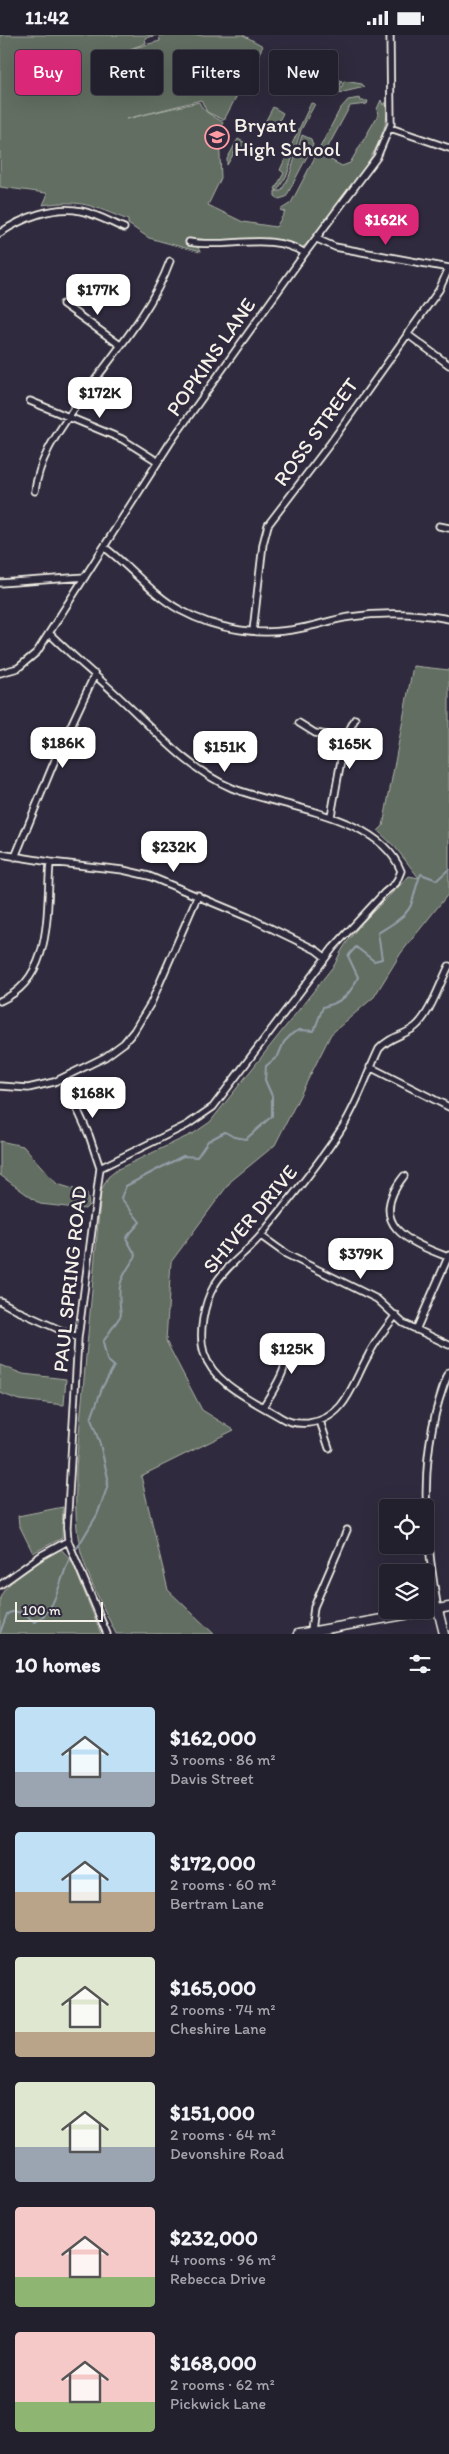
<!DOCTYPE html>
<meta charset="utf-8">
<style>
body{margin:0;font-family:Itim,sans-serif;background:#2f2d3a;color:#f1f3f6;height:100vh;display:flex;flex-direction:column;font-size:19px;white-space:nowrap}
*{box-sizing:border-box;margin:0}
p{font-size:16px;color:#a3a3aa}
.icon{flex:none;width:28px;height:28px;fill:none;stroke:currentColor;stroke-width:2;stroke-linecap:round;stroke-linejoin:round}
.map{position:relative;height:1599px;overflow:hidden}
.side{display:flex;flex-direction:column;background:#23202e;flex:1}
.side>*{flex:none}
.hud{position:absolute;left:15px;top:15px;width:420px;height:45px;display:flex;gap:10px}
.fabs{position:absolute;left:379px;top:1464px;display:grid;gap:10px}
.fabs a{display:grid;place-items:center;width:55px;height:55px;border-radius:5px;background:#23202e;box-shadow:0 5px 20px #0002,0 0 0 1px #403e4a;font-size:25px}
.scale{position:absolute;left:15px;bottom:12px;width:88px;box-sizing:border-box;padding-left:5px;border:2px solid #f4f1e8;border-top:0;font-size:14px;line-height:18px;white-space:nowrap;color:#f4f1e8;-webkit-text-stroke:4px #2f2a3d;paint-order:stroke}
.price{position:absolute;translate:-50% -42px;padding:0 11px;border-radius:10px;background:#fff;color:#222;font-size:16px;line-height:32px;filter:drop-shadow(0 1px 2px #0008)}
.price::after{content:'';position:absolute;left:50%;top:30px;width:15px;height:11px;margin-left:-8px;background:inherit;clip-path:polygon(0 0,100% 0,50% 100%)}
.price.active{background:#db2777;color:#fff}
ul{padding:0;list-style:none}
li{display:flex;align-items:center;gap:15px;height:125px;padding:0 15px}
li span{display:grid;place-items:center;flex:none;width:140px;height:100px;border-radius:5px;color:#555}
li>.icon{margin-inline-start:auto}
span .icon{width:60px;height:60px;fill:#fffc;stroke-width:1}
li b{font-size:21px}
h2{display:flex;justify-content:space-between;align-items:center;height:60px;padding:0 15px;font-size:21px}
.chip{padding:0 18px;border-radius:5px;background:#23202e;box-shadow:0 5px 20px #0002,0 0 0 1px #403e4a;font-size:18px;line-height:45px}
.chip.active{background:#db2777;color:#fff}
.status{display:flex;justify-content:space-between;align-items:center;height:35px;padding:0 25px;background:#23202e;direction:ltr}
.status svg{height:14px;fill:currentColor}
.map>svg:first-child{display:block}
.green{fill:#626e62;stroke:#abb0a5}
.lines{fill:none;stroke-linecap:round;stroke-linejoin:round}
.stream{stroke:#939ea8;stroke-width:2}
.street-casing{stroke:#f4f1e8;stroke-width:9}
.secondary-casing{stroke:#f4f1e8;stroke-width:11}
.street{stroke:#2f2a3d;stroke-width:5.5}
.secondary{stroke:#2f2a3d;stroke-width:8}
.labels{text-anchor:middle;stroke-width:5;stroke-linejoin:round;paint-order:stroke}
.poi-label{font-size:21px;fill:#f4f1e8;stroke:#2f2a3d;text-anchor:start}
.street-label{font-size:21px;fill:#f4f1e8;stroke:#2f2a3d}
</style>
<div class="status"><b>11:42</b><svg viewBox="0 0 49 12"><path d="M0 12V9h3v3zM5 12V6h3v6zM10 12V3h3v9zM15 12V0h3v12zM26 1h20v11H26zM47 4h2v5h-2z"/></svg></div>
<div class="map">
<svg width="449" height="1599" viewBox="0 0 449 1599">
<rect width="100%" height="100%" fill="#2f2a3d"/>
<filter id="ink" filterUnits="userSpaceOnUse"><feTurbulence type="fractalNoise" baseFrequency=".02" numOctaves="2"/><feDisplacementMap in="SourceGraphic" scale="10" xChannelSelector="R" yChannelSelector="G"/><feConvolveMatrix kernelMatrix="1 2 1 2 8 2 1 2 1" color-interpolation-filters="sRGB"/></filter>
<g filter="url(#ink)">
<path class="green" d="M 0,0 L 158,0 L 145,3 L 146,8 L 130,14 L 160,6 L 159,0 L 243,0 L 263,11 L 224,85 L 207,77 L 201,65 L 126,84 L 199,67 C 204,78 213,81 223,87 L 219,98 L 221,143 L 208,170 L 243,187 L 276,192 L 285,177 L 280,175 L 291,168 L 340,74 L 348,65 L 360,63 L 361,66 L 368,66 L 367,69 L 350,71 L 323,121 L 342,131 L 350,128 L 378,80 L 377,74 L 381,65 L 383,70 L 385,67 C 400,98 326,190 303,212 L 269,203 L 225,207 L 189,207 L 191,210 L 198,212 L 200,217 L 149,203 L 128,189 L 128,185 C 92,171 82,164 43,170 L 47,161 L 46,158 L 0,152 Z
M 296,31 L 305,36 L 294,57 L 284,51 Z
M 330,40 L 342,46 L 337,58 L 327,53 Z
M 344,46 L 362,49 L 365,52 L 339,58 Z
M 311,68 L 315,69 L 301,95 L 287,140 L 277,156 L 275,154 L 284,138 L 280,135 Z
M 273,72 L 283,78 L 273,98 L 263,91 Z
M 302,100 L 311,104 L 313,110 L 286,162 L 279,164 L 275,161 L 275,156 L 281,156 L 289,142 Z
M 238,104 L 251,111 L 248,118 L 237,113 L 227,130 L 227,124 Z
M 413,631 L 449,635 L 449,858 L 401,918 L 374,962 L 331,999 L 275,1110 L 231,1146 L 171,1227 L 166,1306 L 202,1375 L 234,1395 L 141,1441 L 168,1555 L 214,1599 L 116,1599 C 103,1572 89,1546 81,1517 C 74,1490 76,1460 76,1432 L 101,1156 L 108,1142 L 118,1134 L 194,1098 L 210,1087 L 335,929 C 349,894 384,868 409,841 L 419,843 L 395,812 L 378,796 L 383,791 Z
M 0,1106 L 23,1111 L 57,1149 L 87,1158 L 89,1170 L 85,1174 L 40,1169 L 0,1140 Z
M 0,1330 L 23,1339 L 66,1344 L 64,1370 L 19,1365 L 0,1358 Z
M 63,1472 L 62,1503 L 33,1518 L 19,1490 L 18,1481 Z
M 61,1514 L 72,1526 L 101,1599 L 0,1599 C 0,1589 0,1573 0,1563 C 6,1544 44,1525 61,1514 Z"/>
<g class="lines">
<path class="stream" d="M 77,1513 L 97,1480 L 107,1453 L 108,1443 L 100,1409 L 91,1384 L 102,1353 L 114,1331 L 107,1325 L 103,1307 L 121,1280 C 117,1250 119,1245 136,1221 L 126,1203 L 140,1187 L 121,1163 L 126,1151 L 183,1121 L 197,1122 L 208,1106 L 225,1097 L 234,1102 L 246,1104 L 272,1081 L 272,1061 L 265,1045 L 266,1031 L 278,1021 L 284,1007 L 293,998 L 300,995 L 314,996 L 323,972 C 342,967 350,960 358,942 L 348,921 L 356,912 L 374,926 L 382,924 L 378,898 C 389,891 405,883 411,870 C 415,860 416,849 421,839 L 437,845 L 449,834
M 0,1598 L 7,1579 C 18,1573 25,1580 35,1587 C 56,1577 60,1544 69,1525"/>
<g class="street-casing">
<path id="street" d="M 390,93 L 449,113
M 0,198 C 22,183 54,170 81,176 C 96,179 110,187 124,193
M 317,204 L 335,212 L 449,233
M 189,207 C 228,214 269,196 305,218
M 63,269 L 120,310
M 407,299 L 449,330
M 30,366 L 122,404 L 157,426
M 35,456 C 39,422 59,396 78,368 C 110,323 151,278 170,226
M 439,491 L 449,493
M 104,512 C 130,531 151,559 180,575 C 217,595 261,602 302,593 C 318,590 334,584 350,582 C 384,577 416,578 449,584
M 0,548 L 85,542
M 253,596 L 263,509 L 268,490 L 329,410 L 439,255 L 449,233
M 50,599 C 72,621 97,641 120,663 C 155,695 187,734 232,753 C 281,773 379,779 401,836 L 396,848 L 384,858 L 333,913 L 213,1072 L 187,1090 L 100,1133 L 78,1303 L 67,1493 L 68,1506 L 107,1599
M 0,638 L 18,633 L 37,617 L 170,408 L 305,218 L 377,122 L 391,89 L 390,0
M 299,688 L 315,698 L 345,703
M 331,781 L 345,703 L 355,684
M 0,819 L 50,827 L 123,835 L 149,841 L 250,883 L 316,915 L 325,922
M 15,822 L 55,725 L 95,639
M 0,966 C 54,943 46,876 50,827
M 370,1032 L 449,1072
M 63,1043 L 89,1100 L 100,1133
M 0,1051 L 28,1053 L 54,1047 L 105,1022 L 124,1008 L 134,996 L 151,968 L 198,860
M 404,1141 C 366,1189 408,1207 448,1222
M 261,1201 L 286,1219 L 377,1264 L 403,1288 L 449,1310
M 0,1266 L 18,1276 L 78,1303
M 396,1280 C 386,1293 375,1306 368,1321 C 352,1349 346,1383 309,1388 C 299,1389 289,1388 280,1382 C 254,1366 213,1349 204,1318 C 198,1299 204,1268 214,1251 C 225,1231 248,1217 262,1199 C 289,1165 317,1132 340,1096 C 357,1071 366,1041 379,1014 C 389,1002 403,1001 415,992 C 430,980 440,948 449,931
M 416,1295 L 449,1220
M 263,1372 C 275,1352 294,1328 283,1304
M 320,1386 L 329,1413
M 0,1550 L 42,1520 L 68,1506
M 438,1575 C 424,1495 417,1414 449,1337
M 311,1596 L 314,1572 L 347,1495"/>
</g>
<g class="secondary-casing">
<path id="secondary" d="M 438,1575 L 444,1599
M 298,1599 L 449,1572"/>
</g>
<use href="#street" class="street"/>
<use href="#secondary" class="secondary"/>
</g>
</g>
<defs>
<g id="school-ring" transform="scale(1.25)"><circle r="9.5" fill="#2f2a3d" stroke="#ff9aa2" stroke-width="1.5"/><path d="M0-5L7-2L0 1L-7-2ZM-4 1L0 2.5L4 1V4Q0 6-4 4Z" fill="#ff9aa2"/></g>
</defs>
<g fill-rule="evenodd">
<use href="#school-ring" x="217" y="102"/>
</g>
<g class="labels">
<g class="poi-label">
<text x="234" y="97">Bryant<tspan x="234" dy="24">High School</tspan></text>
</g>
<g class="street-label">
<text transform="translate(211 322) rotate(-55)" y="7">POPKINS LANE</text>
<text transform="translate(316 397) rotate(-54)" y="7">ROSS STREET</text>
<text transform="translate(250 1184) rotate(-50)" y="7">SHIVER DRIVE</text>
<text transform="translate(70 1244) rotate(-84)" y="7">PAUL SPRING ROAD</text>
</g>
</g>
</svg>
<div class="fabs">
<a><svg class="icon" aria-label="locate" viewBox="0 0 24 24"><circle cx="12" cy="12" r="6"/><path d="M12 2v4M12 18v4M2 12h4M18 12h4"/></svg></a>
<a><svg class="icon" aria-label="layers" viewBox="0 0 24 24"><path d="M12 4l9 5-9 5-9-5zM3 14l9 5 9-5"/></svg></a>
</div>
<div class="scale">100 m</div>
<b class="price active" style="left:386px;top:211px">$162K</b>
<b class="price" style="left:98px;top:281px">$177K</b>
<b class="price" style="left:100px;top:384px">$172K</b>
<b class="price" style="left:63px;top:734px">$186K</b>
<b class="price" style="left:350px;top:735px">$165K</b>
<b class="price" style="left:225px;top:738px">$151K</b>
<b class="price" style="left:174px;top:838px">$232K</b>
<b class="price" style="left:93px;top:1084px">$168K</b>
<b class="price" style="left:361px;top:1245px">$379K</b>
<b class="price" style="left:292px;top:1340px">$125K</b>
<div class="hud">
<a class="chip active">Buy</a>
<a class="chip">Rent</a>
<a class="chip">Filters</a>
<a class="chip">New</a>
</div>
</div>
<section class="side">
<h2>10 homes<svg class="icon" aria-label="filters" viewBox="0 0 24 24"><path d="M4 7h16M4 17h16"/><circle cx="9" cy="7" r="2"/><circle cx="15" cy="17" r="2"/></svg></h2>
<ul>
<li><span style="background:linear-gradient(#bfe0f5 65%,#9aa5b1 0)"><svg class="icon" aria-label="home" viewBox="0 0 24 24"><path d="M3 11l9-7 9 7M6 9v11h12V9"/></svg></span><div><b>$162,000</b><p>3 rooms · 86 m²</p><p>Davis Street</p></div></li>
<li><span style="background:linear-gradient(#bfe0f5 60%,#b9a48a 0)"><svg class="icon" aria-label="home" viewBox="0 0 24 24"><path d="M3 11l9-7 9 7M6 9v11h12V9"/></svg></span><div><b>$172,000</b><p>2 rooms · 60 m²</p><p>Bertram Lane</p></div></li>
<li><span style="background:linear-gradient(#dfe7d0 75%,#b9a48a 0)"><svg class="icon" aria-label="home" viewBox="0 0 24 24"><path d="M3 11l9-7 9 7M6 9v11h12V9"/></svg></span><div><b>$165,000</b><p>2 rooms · 74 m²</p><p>Cheshire Lane</p></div></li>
<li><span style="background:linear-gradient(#dfe7d0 65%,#9aa5b1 0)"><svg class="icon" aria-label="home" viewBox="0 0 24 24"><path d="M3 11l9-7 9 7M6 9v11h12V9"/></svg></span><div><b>$151,000</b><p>2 rooms · 64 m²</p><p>Devonshire Road</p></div></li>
<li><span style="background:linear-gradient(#f6c9c9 70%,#8fb573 0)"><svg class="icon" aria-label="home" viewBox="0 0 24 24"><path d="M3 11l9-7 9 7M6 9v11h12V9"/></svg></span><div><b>$232,000</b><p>4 rooms · 96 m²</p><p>Rebecca Drive</p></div></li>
<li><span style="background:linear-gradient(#f6c9c9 70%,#8fb573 0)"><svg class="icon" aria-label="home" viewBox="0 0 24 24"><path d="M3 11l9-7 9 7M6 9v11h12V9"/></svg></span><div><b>$168,000</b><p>2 rooms · 62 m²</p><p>Pickwick Lane</p></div></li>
</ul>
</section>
